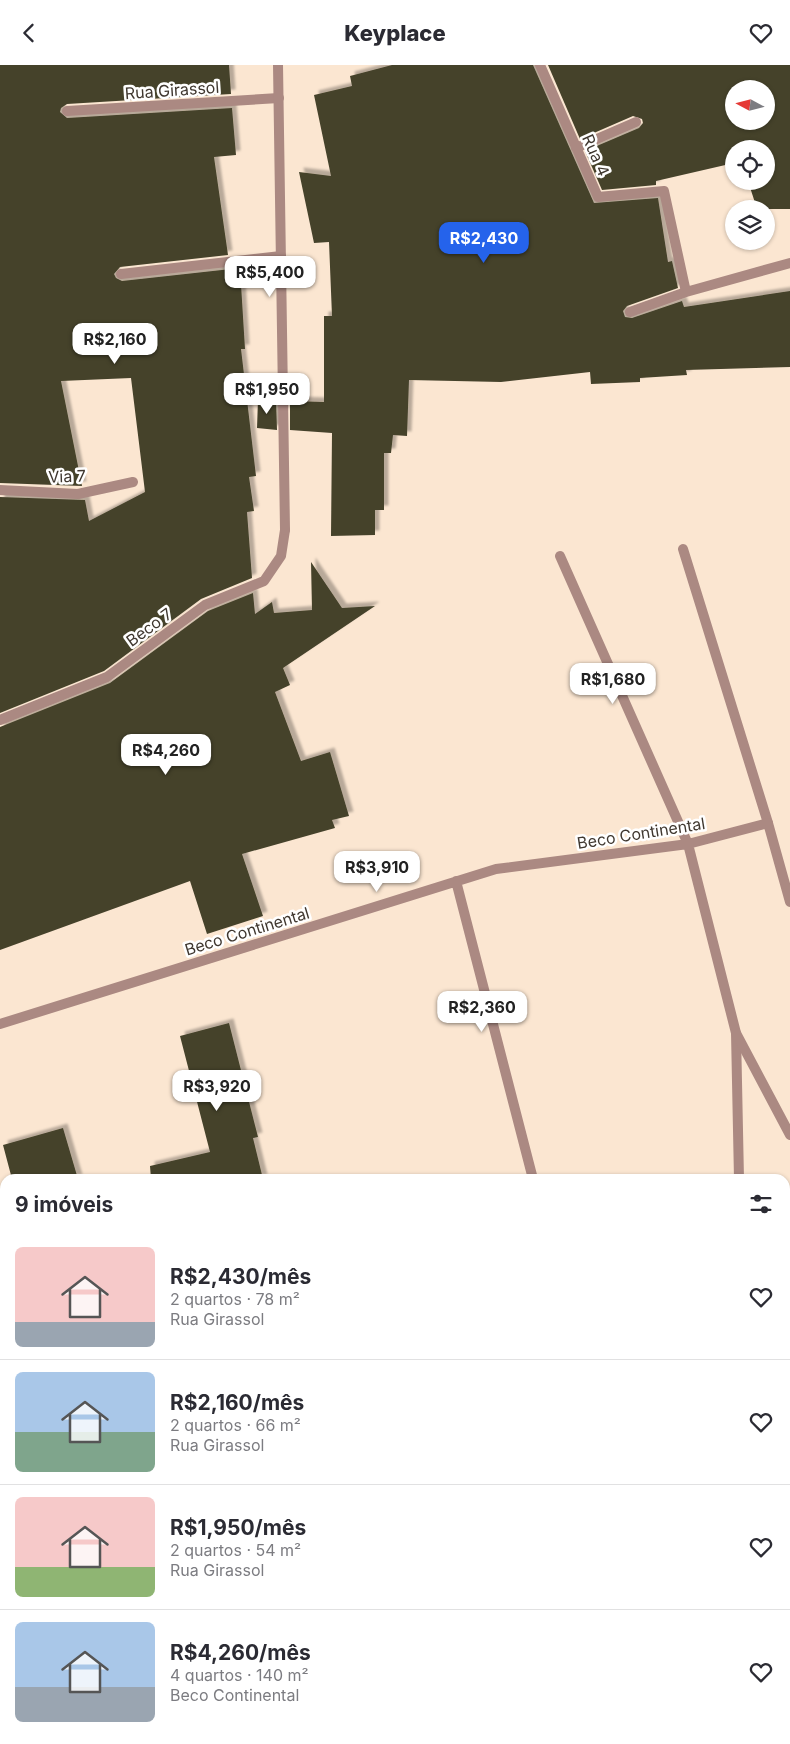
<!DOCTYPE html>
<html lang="pt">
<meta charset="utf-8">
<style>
body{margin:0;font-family:Inter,sans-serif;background:#f2f2f3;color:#2b2b33;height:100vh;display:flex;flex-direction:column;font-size:19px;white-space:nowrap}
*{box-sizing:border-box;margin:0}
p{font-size:16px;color:#7c7c81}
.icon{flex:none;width:28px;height:28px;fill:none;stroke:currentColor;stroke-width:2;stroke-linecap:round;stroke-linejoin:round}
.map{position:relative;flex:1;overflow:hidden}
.details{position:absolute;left:0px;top:1109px;width:790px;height:571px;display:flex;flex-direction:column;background:#fff;border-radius:15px 15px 0 0;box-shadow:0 1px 4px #0004}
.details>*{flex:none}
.needle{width:32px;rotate:277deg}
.tools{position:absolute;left:725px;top:15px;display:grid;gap:10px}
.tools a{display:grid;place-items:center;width:50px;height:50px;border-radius:50%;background:#fff;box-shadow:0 1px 4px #0004;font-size:25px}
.price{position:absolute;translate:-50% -42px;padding:0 11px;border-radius:10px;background:#fff;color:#222;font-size:16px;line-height:32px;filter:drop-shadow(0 1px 2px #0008)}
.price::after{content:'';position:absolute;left:50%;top:30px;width:15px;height:11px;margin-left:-8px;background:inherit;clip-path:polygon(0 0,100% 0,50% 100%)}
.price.on{background:#2563eb;color:#fff}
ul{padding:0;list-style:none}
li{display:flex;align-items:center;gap:15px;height:125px;padding:0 15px}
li+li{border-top:1px solid #e1e1e2}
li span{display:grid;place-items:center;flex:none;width:140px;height:100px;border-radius:8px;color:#555}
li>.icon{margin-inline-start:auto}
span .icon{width:60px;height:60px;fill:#fffc;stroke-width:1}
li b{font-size:21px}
h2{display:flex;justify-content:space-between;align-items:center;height:60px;padding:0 15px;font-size:21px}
header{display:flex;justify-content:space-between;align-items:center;height:65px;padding:0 15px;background:#fff;font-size:22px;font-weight:800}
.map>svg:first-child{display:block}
.building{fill:#45422b;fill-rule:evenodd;filter:url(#shadow)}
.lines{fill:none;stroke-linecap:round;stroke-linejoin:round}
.path{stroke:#97897b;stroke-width:3;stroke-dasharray:2.5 2.5;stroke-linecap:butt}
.lane{stroke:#ab8982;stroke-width:10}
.street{stroke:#ab8982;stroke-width:10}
.secondary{stroke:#8a5b51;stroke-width:10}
.labels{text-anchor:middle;stroke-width:5;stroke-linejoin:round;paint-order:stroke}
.street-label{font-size:16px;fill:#3f372f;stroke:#fff}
</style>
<header><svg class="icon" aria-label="back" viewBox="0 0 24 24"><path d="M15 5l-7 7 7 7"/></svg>Keyplace<svg class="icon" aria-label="heart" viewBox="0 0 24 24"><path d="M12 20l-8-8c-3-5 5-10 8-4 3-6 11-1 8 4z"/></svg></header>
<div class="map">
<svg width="790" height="1679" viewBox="0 0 790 1679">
<defs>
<filter id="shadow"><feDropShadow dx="4.5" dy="-4.5" stdDeviation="1" flood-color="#0004"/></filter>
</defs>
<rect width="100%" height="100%" fill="#fbe6d1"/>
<path class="building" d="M 0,0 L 229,0 L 231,29 L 67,39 L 61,43 L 60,47 L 67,53 L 232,43 L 236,90 L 214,92 L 228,190 L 120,202 L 114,209 L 116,213 L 122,216 L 240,203 L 245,284 L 241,284 L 256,411 L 249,412 L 254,446 L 247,447 L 252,513 L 201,534 L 104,606 L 0,648 L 0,432 L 85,435 L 89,456 L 145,427 L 131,313 L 61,316 L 82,421 L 0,418 Z
M 392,0 L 533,0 L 594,138 L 658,133 L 668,197 L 672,196 L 678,223 L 627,241 L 623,246 L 625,252 L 632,253 L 682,236 L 684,242 L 790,226 L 790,302 L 686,305 L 687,310 L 640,313 L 640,317 L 591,319 L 590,307 L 501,317 L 409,315 L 407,371 L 393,370 L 391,388 L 384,388 L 384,445 L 375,445 L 375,470 L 331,471 L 332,368 L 290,365 L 290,336 L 324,337 L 324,251 L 332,251 L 329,177 L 314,178 L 299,107 L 331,111 L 314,30 L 352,21 L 350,11 Z
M 548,0 L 790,0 L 790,144 L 757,144 L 748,116 L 766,116 L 766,84 L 734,84 L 734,98 L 656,116 L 656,120 L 602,125 L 585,86 L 639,63 L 643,58 L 642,54 L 633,51 L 580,74 ZM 734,24 L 766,24 L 766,56 L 734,56 Z
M 258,335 L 276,336 L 277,365 L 257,363 Z
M 311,497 L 342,543 L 375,541 L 283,603 L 290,620 L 275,627 L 301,696 L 330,687 L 349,751 L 332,755 L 335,763 L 242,789 L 263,851 L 207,869 L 190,816 L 0,885 L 0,662 L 110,618 L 208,546 L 253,528 L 255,549 L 272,537 L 274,548 L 312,545 Z
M 229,958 L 258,1072 L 253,1073 L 263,1114 L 151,1114 L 150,1101 L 210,1087 L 180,971 Z
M 63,1063 L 78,1114 L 12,1114 L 3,1080 Z"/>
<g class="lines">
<path class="path" d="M 0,1398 L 5,1402"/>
<path class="lane" d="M 540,0 L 598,132 L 664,126 L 686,227 L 630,247
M 67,46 L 279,33
M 576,83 L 636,57
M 121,209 L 281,191
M 686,227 L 790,198
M 0,425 L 78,429 L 133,417
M 683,484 L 768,758
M 0,655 L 107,612 L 205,540 L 264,516 L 281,491 L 285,465
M 736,968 L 739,1114
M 785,1305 L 790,1323
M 0,1656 L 5,1658
M 32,1675 L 38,1679
M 85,1679 L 93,1675"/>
<path class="street" d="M 278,0 L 285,465
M 560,491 L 688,779 L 736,968 L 790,1070
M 456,816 L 533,1114
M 0,959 L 496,804 L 688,779 L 768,758 L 790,837
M 785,1598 L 790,1599
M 628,1675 L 629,1679"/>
<path class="secondary" d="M 0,1558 L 5,1562
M 144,1675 L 148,1679"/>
</g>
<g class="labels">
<g class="street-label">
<text transform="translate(172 25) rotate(-4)" y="6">Rua Girassol</text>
<text transform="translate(596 90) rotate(66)" y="6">Rua 4</text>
<text transform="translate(67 411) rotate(-2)" y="6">Via 7</text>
<text transform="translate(149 562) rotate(-36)" y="6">Beco 7</text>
<text transform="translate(641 768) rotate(-9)" y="6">Beco Continental</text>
<text transform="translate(247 866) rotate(-17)" y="6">Beco Continental</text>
</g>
</g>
</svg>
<div class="tools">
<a><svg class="needle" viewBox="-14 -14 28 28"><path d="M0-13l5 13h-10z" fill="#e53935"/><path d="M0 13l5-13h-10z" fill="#7c7c81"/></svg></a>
<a><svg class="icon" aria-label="locate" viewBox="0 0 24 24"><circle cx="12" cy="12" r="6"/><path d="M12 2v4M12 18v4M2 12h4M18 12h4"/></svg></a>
<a><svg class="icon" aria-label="layers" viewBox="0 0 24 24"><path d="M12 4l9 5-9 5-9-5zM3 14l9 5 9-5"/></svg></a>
</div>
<b class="price on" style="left:484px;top:199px">R$2,430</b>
<b class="price" style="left:270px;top:233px">R$5,400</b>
<b class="price" style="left:115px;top:300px">R$2,160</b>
<b class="price" style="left:267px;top:350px">R$1,950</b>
<b class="price" style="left:613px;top:640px">R$1,680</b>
<b class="price" style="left:166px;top:711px">R$4,260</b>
<b class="price" style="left:377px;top:828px">R$3,910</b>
<b class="price" style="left:482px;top:968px">R$2,360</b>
<b class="price" style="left:217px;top:1047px">R$3,920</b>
<section class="details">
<h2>9 imóveis<svg class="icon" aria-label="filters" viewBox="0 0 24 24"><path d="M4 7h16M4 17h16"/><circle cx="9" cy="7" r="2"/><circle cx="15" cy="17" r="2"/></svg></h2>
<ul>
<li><span style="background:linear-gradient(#f6c9c9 75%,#9aa5b1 0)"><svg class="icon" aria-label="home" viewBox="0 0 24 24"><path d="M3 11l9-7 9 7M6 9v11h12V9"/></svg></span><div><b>R$2,430/mês</b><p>2 quartos · 78 m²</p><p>Rua Girassol</p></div><svg class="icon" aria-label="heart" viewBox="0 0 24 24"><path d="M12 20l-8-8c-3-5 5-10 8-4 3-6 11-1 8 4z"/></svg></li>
<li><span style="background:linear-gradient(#a9c7e8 60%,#7fa58c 0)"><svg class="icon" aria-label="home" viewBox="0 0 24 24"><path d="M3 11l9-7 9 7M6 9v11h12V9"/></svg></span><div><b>R$2,160/mês</b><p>2 quartos · 66 m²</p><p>Rua Girassol</p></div><svg class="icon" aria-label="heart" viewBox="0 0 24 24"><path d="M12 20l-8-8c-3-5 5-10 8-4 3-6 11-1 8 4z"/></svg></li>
<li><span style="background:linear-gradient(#f6c9c9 70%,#8fb573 0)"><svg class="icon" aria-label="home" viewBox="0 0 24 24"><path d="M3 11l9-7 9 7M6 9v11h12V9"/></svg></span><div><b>R$1,950/mês</b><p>2 quartos · 54 m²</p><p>Rua Girassol</p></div><svg class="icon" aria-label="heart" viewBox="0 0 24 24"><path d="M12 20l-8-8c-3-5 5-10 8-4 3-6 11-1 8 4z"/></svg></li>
<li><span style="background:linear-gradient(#a9c7e8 65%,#9aa5b1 0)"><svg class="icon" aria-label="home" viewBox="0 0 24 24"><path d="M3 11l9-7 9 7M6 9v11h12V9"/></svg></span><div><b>R$4,260/mês</b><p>4 quartos · 140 m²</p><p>Beco Continental</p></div><svg class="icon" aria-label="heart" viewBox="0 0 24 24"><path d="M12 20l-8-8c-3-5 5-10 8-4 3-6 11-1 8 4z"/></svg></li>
</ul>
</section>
</div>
